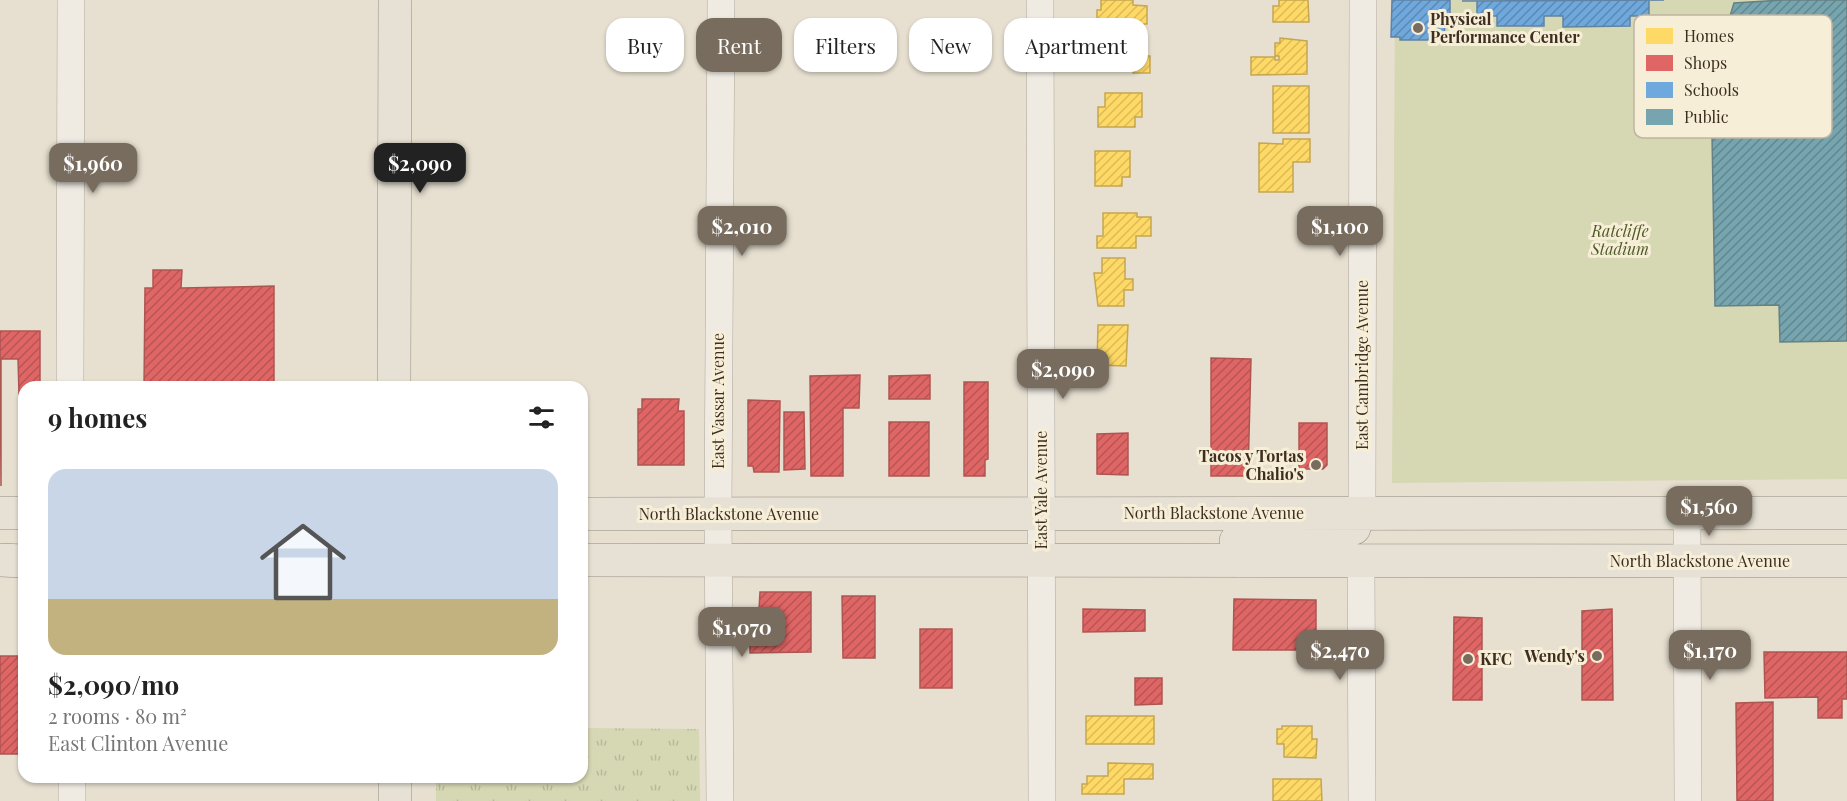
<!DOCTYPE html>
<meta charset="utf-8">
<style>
body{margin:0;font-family:"Playfair Display",serif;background:#f2f2f2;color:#222;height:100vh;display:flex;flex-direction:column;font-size:22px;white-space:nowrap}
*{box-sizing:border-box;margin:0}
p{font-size:20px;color:#767676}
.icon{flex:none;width:33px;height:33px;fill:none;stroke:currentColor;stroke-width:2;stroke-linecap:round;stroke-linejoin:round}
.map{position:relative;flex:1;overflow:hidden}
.details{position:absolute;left:18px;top:381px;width:570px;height:402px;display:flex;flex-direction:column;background:#fff;border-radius:18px;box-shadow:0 2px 4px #0004}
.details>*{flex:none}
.top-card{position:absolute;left:606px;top:18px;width:570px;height:54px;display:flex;gap:12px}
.price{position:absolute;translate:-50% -51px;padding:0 14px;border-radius:12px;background:#786c5e;color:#fff;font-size:20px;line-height:39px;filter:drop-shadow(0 2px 3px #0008)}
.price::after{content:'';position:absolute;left:50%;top:36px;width:18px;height:14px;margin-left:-9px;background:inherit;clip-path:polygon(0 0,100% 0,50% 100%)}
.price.current{background:#222;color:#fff}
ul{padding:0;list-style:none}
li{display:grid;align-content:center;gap:12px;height:318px;padding:0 30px}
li+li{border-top:2px solid #e0e0e0}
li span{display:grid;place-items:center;height:186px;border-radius:18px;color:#555}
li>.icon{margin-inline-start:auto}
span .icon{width:108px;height:108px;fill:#fffc;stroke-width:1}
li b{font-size:26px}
h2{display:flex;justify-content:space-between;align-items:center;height:72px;padding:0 30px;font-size:26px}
.tag{padding:0 21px;border-radius:18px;background:#fff;box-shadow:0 2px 4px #0004;font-size:21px;line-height:54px}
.tag.current{background:#786c5e;color:#fff}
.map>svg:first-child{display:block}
.grass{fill:url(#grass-tufts)}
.park{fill:#d6d7b3}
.homes{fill:url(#homes-hatch);stroke:#c5a651;stroke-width:1.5}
.shops{fill:url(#shops-hatch);stroke:#af5551;stroke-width:1.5}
.schools{fill:url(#schools-hatch);stroke:#6083a4;stroke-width:1.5}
.public{fill:url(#public-hatch);stroke:#658184;stroke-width:1.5}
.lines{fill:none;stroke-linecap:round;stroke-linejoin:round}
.minor-casing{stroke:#ada599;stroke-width:28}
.major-casing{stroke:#928b80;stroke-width:34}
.minor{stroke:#efebe3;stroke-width:27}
.major{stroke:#e6e1d4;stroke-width:33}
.poi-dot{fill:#786c5e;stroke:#f7eed8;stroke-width:2}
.labels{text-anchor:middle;stroke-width:6;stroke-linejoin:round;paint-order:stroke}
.poi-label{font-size:16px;font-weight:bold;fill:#3d2e20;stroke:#f7eed8;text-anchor:start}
.park-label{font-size:16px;font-style:italic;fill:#4d5a26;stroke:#f7eed8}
.street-label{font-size:16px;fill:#3d2e20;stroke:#f7eed8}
.key{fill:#f7eed8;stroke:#bfb4a1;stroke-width:1.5}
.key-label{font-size:16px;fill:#3d2e20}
</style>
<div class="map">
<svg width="1847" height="801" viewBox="0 0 1847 801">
<defs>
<pattern id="grass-tufts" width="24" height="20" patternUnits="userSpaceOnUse" patternTransform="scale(1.5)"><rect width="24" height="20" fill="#d6d7b3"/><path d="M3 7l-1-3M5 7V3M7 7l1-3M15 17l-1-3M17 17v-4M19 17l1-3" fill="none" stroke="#b9b99a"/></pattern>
<pattern id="homes-hatch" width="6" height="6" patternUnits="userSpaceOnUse" patternTransform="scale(1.5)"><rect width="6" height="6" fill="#ffd966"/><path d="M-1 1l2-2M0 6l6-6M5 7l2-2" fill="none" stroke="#dbbb58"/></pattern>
<pattern id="shops-hatch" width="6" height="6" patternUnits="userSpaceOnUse" patternTransform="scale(1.5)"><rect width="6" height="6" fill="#e06666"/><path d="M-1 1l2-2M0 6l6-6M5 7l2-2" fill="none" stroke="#b75454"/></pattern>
<pattern id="schools-hatch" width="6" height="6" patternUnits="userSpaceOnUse" patternTransform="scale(1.5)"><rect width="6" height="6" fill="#6fa8dc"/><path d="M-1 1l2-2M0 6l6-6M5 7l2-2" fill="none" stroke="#5c89b2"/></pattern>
<pattern id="public-hatch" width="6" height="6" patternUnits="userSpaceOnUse" patternTransform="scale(1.5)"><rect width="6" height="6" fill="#76a5af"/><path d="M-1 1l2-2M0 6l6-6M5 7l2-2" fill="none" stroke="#62878e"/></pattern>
</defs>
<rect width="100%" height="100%" fill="#e7e0d1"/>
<path class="grass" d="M 582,728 L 699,729 L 700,801 L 436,801 L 436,777 L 582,777 Z"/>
<path class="park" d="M 1395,0 L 1847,0 L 1847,479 L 1392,483 Z"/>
<path class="homes" d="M 1101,0 L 1133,0 L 1133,5 L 1147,6 L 1147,24 L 1097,24 L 1097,10 L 1101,10 Z
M 1279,0 L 1308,0 L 1309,22 L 1273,22 L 1273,6 L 1279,6 Z
M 1103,35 L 1136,35 L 1136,56 L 1150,56 L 1150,73 L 1133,73 L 1133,69 L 1097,69 L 1097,42 L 1103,42 Z
M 1280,38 L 1307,41 L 1307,74 L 1251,75 L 1251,57 L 1275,57 L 1275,60 L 1279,60 L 1279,56 L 1275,56 L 1275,43 L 1280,43 Z
M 1273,86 L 1309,86 L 1309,133 L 1273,133 Z
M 1105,93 L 1142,93 L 1142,117 L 1135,117 L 1135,127 L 1098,127 L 1098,107 L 1105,107 Z
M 1283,139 L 1310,139 L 1310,162 L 1293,162 L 1293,192 L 1259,192 L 1259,143 L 1283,144 Z
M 1095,151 L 1130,151 L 1130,177 L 1122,177 L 1122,186 L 1095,186 Z
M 1103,213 L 1137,213 L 1137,217 L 1151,217 L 1151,236 L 1136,236 L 1136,248 L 1097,248 L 1097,236 L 1103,236 Z
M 1102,258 L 1125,258 L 1125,279 L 1133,279 L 1133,290 L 1124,290 L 1124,306 L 1098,306 L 1094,273 L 1102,273 Z
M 1098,325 L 1128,325 L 1126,366 L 1097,365 Z
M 1086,716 L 1154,716 L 1154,744 L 1086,744 Z
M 1282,726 L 1312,726 L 1312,739 L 1317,739 L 1316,758 L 1284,757 L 1284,744 L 1277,744 L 1277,729 L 1282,729 Z
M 1108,763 L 1153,764 L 1153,779 L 1124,779 L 1124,794 L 1082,794 L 1082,784 L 1087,784 L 1087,776 L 1108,776 Z
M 1273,779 L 1321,779 L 1322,801 L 1273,801 Z"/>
<path class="shops" d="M 153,270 L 182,270 L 181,288 L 274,286 L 274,386 L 282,387 L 144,387 L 145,288 L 153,288 Z
M 0,331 L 40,331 L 40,387 L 24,387 L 24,394 L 19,394 L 18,359 L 1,359 L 1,486 Z
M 1211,358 L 1251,359 L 1248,476 L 1211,476 Z
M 860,375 L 859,408 L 843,408 L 843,476 L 811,476 L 810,376 Z
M 930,375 L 930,399 L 889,399 L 889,376 Z
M 964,382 L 988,382 L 988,459 L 985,460 L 985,476 L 964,476 Z
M 642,399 L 679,399 L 678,411 L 684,411 L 684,465 L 638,465 L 638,409 L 642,409 Z
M 748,400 L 780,401 L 779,472 L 754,472 L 753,466 L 748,466 Z
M 784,412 L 804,412 L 805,469 L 784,470 Z
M 889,422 L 929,422 L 929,476 L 889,476 Z
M 1299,423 L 1327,423 L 1327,465 L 1323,469 L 1299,469 Z
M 1128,433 L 1128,475 L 1097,474 L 1097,434 Z
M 760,592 L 811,592 L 811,652 L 750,653 L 750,610 L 759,610 Z
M 842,596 L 875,596 L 875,658 L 843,658 Z
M 1234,599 L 1316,600 L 1316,650 L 1233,650 Z
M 1083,609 L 1145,610 L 1145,631 L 1083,632 Z
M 1612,609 L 1613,700 L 1582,700 L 1582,611 Z
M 1454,617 L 1482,618 L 1482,700 L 1453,700 Z
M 920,629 L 952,629 L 952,688 L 920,688 Z
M 1764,652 L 1847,652 L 1847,699 L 1842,699 L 1842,718 L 1818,718 L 1818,697 L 1765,698 Z
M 0,656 L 24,656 L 24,754 L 0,754 Z
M 1135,678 L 1162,678 L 1162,704 L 1135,705 Z
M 1773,702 L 1773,801 L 1737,801 L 1736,703 Z"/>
<path class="schools" d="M 1392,0 L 1450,0 L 1450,18 L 1445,19 L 1444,40 L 1400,40 L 1400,37 L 1391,37 Z
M 1649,0 L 1649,16 L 1630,16 L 1630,26 L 1563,27 L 1563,16 L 1544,16 L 1544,26 L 1497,26 L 1497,16 L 1477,16 L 1477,1 L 1462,1 L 1664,0 Z"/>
<path class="public" d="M 1782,0 L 1847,0 L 1847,341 L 1780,342 L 1779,305 L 1715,306 L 1711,78 L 1734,3 Z"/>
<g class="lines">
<g class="minor-casing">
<path id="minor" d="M 1040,0 L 1042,801
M 70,387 L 71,0
M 1687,513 L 1688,801
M 1362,514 L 1363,0
M 1361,561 L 1362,801
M 72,777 L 72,801
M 720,801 L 718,514 L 721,0"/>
</g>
<g class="major-casing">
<path id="major" d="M 394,387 L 395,0
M 0,513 L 24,513
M 582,514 L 1847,513
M 1236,541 L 1331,535 L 1354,528
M 0,560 L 24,561
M 582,560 L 1847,561
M 395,777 L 395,801"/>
</g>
<use href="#minor" class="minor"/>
<use href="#major" class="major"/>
</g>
<g class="poi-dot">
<circle cx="1418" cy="28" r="6"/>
<circle cx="1316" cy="465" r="6"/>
<circle cx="1597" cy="656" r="6"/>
<circle cx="1468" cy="659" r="6"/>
</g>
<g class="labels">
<g class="poi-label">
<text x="1430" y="25">Physical<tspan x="1430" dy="18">Performance Center</tspan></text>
<text x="1304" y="462" text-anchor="end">Tacos y Tortas<tspan x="1304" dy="18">Chalio's</tspan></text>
<text x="1585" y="662" text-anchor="end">Wendy's</text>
<text x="1480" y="665">KFC</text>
</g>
<g class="park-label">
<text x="1620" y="237">Ratcliffe<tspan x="1620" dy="18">Stadium</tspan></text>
</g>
<g class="street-label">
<text transform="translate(1362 365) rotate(-90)" y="6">East Cambridge Avenue</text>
<text transform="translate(718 401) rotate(-90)" y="6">East Vassar Avenue</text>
<text transform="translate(1041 490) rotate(-90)" y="6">East Yale Avenue</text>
<text x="1214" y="519">North Blackstone Avenue</text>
<text x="729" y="520">North Blackstone Avenue</text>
<text x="1700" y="567">North Blackstone Avenue</text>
</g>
</g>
<rect x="1634" y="15" width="198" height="123" rx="9" class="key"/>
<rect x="1646" y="28" width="27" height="16" fill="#ffd966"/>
<rect x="1646" y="55" width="27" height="16" fill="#e06666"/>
<rect x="1646" y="82" width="27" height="16" fill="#6fa8dc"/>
<rect x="1646" y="109" width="27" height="16" fill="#76a5af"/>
<g class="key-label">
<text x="1684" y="42">Homes</text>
<text x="1684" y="69">Shops</text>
<text x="1684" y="96">Schools</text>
<text x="1684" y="123">Public</text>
</g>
</svg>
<b class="price" style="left:93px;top:194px">$1,960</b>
<b class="price current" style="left:420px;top:194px">$2,090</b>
<b class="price" style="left:742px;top:257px">$2,010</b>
<b class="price" style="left:1340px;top:257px">$1,100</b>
<b class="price" style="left:1063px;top:400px">$2,090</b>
<b class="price" style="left:1709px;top:537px">$1,560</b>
<b class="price" style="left:742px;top:658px">$1,070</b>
<b class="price" style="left:1340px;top:681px">$2,470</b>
<b class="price" style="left:1710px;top:681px">$1,170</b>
<div class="top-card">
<a class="tag">Buy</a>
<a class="tag current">Rent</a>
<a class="tag">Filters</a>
<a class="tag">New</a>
<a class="tag">Apartment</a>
</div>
<section class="details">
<h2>9 homes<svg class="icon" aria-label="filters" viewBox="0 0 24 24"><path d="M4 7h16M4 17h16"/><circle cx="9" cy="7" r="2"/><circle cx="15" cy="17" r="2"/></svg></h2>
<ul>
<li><span style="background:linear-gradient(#c9d6e8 70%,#c2b280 0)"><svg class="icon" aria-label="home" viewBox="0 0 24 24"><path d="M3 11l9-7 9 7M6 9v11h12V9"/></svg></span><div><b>$2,090/mo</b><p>2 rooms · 80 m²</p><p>East Clinton Avenue</p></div></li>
</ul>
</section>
</div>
